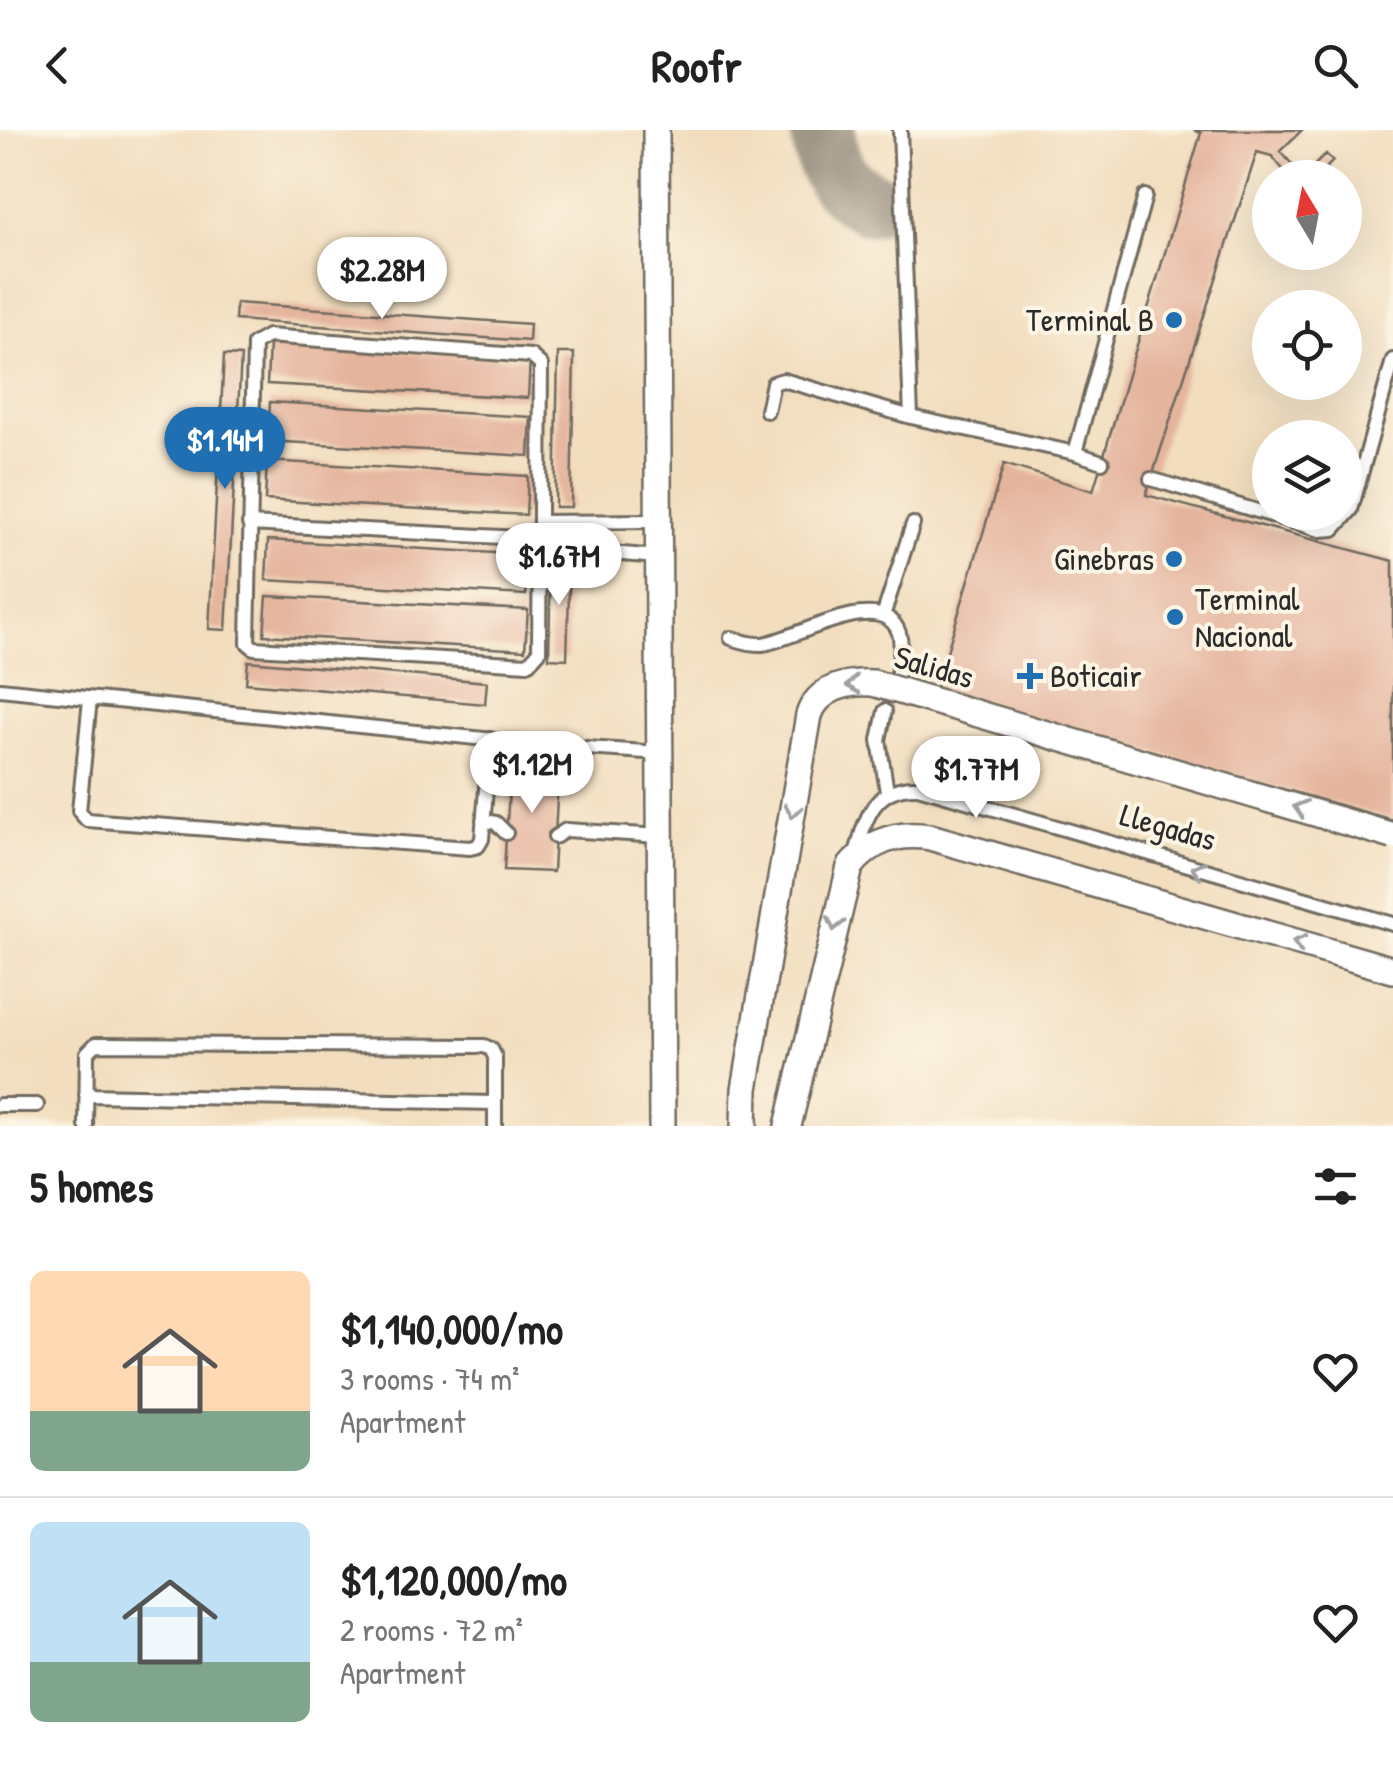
<!DOCTYPE html>
<meta charset="utf-8">
<style>
body{margin:0;font-family:"Patrick Hand",sans-serif;background:#f2f2f2;color:#222;height:100vh;display:flex;flex-direction:column;font-size:38px;white-space:nowrap}
*{box-sizing:border-box;margin:0}
p{font-size:32px;color:#767676}
.icon{flex:none;width:55px;height:55px;fill:none;stroke:currentColor;stroke-width:2;stroke-linecap:round;stroke-linejoin:round}
.map{position:relative;height:996px;overflow:hidden}
.side{display:flex;flex-direction:column;background:#fff;flex:1}
.side>*{flex:none}
.needle{width:65px;rotate:350deg}
.fabs{position:absolute;left:1252px;top:30px;display:grid;gap:20px}
.fabs a{display:grid;place-items:center;width:110px;height:110px;border-radius:50%;background:#fff;box-shadow:0 10px 40px #0002;font-size:50px}
.price{position:absolute;translate:-50% -85px;padding:0 22px;border-radius:35px;background:#fff;color:#222;font-size:32px;line-height:65px;filter:drop-shadow(0 2px 5px #0008)}
.price::after{content:'';position:absolute;left:50%;top:60px;width:30px;height:22px;margin-left:-15px;background:inherit;clip-path:polygon(0 0,100% 0,50% 100%)}
.price.selected{background:#1f6fb2;color:#fff}
ul{padding:0;list-style:none}
li{display:flex;align-items:center;gap:30px;height:250px;padding:0 30px}
li+li{border-top:2px solid #e0e0e0}
li span{display:grid;place-items:center;flex:none;width:280px;height:200px;border-radius:15px;color:#555}
li>.icon{margin-inline-start:auto}
span .icon{width:120px;height:120px;fill:#fffc;stroke-width:1}
li b{font-size:42px}
h2{display:flex;justify-content:space-between;align-items:center;height:120px;padding:0 30px;font-size:42px}
header{display:flex;justify-content:space-between;align-items:center;height:130px;padding:0 30px;background:#fff;font-size:45px;font-weight:800}
.map>svg:first-child{display:block}
.lines{fill:none;stroke-linecap:round;stroke-linejoin:round}
.taxiway{stroke:#8e8475;stroke-width:65}
.building{fill:#e5b49d}
.lane-casing{stroke:#716a5f;stroke-width:18}
.street-casing{stroke:#716a5f;stroke-width:30}
.lane{stroke:#fff;stroke-width:12}
.street{stroke:#fff;stroke-width:25}
.street-bridge-casing{stroke:#716a5f;stroke-width:30;stroke-linecap:butt}
.street-bridge{stroke:#fff;stroke-width:25}
.oneway{stroke:#a0a0a0}
.poi-dot{fill:#1f6fb2;stroke:#fcf5e5;stroke-width:4}
.labels{text-anchor:middle;stroke-width:8;stroke-linejoin:round;paint-order:stroke}
.poi-label{font-size:32px;fill:#2b2b2b;stroke:#fcf5e5;text-anchor:end}
.street-label{font-size:32px;fill:#2b2b2b;stroke:#fcf5e5}
</style>
<header><svg class="icon" aria-label="back" viewBox="0 0 24 24"><path d="M15 5l-7 7 7 7"/></svg>Roofr<svg class="icon" aria-label="search" viewBox="0 0 24 24"><circle cx="10" cy="10" r="6"/><path d="M15 15l6 6"/></svg></header>
<div class="map">
<svg width="1393" height="996" viewBox="0 0 1393 996">
<rect width="100%" height="100%" fill="#fcf5e5"/>
<filter id="ink" filterUnits="userSpaceOnUse"><feTurbulence type="fractalNoise" baseFrequency=".01" numOctaves="2"/><feDisplacementMap in="SourceGraphic" scale="20" xChannelSelector="R" yChannelSelector="G"/><feConvolveMatrix kernelMatrix="1 2 1 2 8 2 1 2 1" color-interpolation-filters="sRGB"/></filter>
<filter id="wash" filterUnits="userSpaceOnUse"><feTurbulence type="fractalNoise" baseFrequency=".0048" numOctaves="4" result="noise"/><feDisplacementMap in="SourceGraphic" scale="40" xChannelSelector="R" yChannelSelector="G"/><feGaussianBlur stdDeviation="2.25" result="paint"/><feColorMatrix in="noise" values="0 0 0 0 0 0 0 0 0 0 0 0 0 0 0 0 0 1.4 0 .05"/><feComposite in="paint" operator="in"/></filter>
<g filter="url(#wash)">
<rect width="100%" height="100%" fill="#f2debf"/>
<g class="lines">
<path class="taxiway" d="M 823,0 C 826,36 837,57 871,73"/>
</g>
<g id="blocks">
<path class="building" d="M 1194,0 L 1302,0 L 1280,21 L 1303,46 L 1326,24 L 1333,31 L 1316,48 L 1290,48 L 1272,26 L 1257,22 L 1146,365 L 1393,431 L 1393,690 L 935,561 L 1004,334 L 1093,361 L 1201,3 Z
M 236,173 L 530,194 L 529,211 L 235,190 Z
M 269,214 L 530,229 L 528,268 L 267,254 Z
M 558,223 L 574,223 L 571,377 L 555,377 Z
M 224,225 L 241,226 L 226,500 L 209,499 Z
M 270,272 L 531,287 L 529,326 L 268,311 Z
M 267,331 L 528,346 L 526,385 L 265,370 Z
M 268,410 L 529,425 L 526,465 L 266,450 Z
M 551,428 L 570,429 L 567,529 L 549,528 Z
M 267,466 L 528,480 L 525,520 L 264,505 Z
M 248,531 L 487,552 L 485,574 L 246,553 Z
M 511,629 L 559,632 L 553,742 L 504,740 Z"/>
</g>
</g>
<g filter="url(#ink)">
<use href="#blocks" fill-opacity="0" stroke="#716a5f" stroke-width="2.5"/>
<g class="lines">
<g class="lane-casing">
<path id="lane" d="M 900,0 L 911,287
M 268,206 L 531,226 L 541,235 L 539,522 L 528,534 L 254,518 L 248,513 L 254,214 Z
M 767,281 L 773,253 L 783,250 L 911,287 L 1075,323 L 1102,332
M 1075,323 L 1145,66
M 1151,349 L 1320,400 L 1334,399 L 1351,380 L 1393,230
M 540,392 L 657,391
M 249,394 L 540,409
M 540,417 L 658,427
M 883,486 L 913,394
M 731,508 C 741,511 752,515 762,514 C 792,511 883,455 899,503 C 903,515 899,530 898,542
M 0,559 L 543,615 L 660,623
M 90,569 L 79,681 L 87,690 L 470,718 L 478,716 L 482,709 L 490,609
M 885,581 L 879,610 L 887,662
M 483,690 L 496,693 L 506,703
M 555,707 L 566,700 L 660,706
M 856,724 C 865,689 874,655 918,657 L 1393,794
M 86,965 L 495,973
M 0,975 L 37,975
M 86,996 L 87,923 L 96,914 L 484,916 L 491,919 L 495,927 L 495,996"/>
</g>
<g class="street-casing">
<path id="street" d="M 656,0 L 662,996
M 744,996 L 745,959 L 809,585
M 788,996 L 850,737 C 871,710 897,702 930,707 L 1393,840"/>
</g>
<use href="#lane" class="lane"/>
<use href="#street" class="street"/>
<g class="street-bridge-casing">
<path id="street-bridge" d="M 809,585 C 818,558 847,551 873,553 L 1393,706"/>
</g>
<use href="#street-bridge" class="street-bridge"/>
</g>
<defs><path id="oneway-chevron" d="M-2-3.5L2.5 0L-2 3.5" fill="none" stroke-width="1.6" stroke-linecap="round" stroke-linejoin="round" transform="scale(2.5)"/></defs>
<g class="oneway">
<use href="#oneway-chevron" transform="translate(853 555) rotate(172)"/>
<use href="#oneway-chevron" transform="translate(1300 678) rotate(-164)"/>
<use href="#oneway-chevron" transform="translate(793 681) rotate(100)"/>
<use href="#oneway-chevron" transform="translate(1198 739) rotate(-164)"/>
<use href="#oneway-chevron" transform="translate(835 794) rotate(104)"/>
<use href="#oneway-chevron" transform="translate(1299 813) rotate(-164)"/>
</g>
</g>
<g class="poi-dot">
<circle cx="1174" cy="190" r="10"/>
<circle cx="1174" cy="429" r="10"/>
<circle cx="1175" cy="487" r="10"/>
<path d="M1025 531h10v10h10v10h-10v10h-10v-10h-10v-10h10z"/>
</g>
<g class="labels">
<g class="poi-label">
<text x="1154" y="201">Terminal B</text>
<text x="1154" y="440">Ginebras</text>
<text x="1195" y="480" text-anchor="start">Terminal<tspan x="1195" dy="37">Nacional</tspan></text>
<text x="1050" y="557" text-anchor="start">Boticair</text>
</g>
<g class="street-label">
<text transform="translate(934 537) rotate(16)" y="11">Salidas</text>
<text transform="translate(1168 697) rotate(16)" y="11">Llegadas</text>
</g>
</g>
</svg>
<div class="fabs">
<a><svg class="needle" viewBox="-14 -14 28 28"><path d="M0-13l5 13h-10z" fill="#e53935"/><path d="M0 13l5-13h-10z" fill="#767676"/></svg></a>
<a><svg class="icon" aria-label="locate" viewBox="0 0 24 24"><circle cx="12" cy="12" r="6"/><path d="M12 2v4M12 18v4M2 12h4M18 12h4"/></svg></a>
<a><svg class="icon" aria-label="layers" viewBox="0 0 24 24"><path d="M12 4l9 5-9 5-9-5zM3 14l9 5 9-5"/></svg></a>
</div>
<b class="price" style="left:382px;top:192px">$2.28M</b>
<b class="price selected" style="left:225px;top:362px">$1.14M</b>
<b class="price" style="left:559px;top:478px">$1.67M</b>
<b class="price" style="left:532px;top:686px">$1.12M</b>
<b class="price" style="left:976px;top:691px">$1.77M</b>
</div>
<section class="side">
<h2>5 homes<svg class="icon" aria-label="filters" viewBox="0 0 24 24"><path d="M4 7h16M4 17h16"/><circle cx="9" cy="7" r="2"/><circle cx="15" cy="17" r="2"/></svg></h2>
<ul>
<li><span style="background:linear-gradient(#ffd9b3 70%,#7fa58c 0)"><svg class="icon" aria-label="home" viewBox="0 0 24 24"><path d="M3 11l9-7 9 7M6 9v11h12V9"/></svg></span><div><b>$1,140,000/mo</b><p>3 rooms · 74 m²</p><p>Apartment</p></div><svg class="icon" aria-label="heart" viewBox="0 0 24 24"><path d="M12 20l-8-8c-3-5 5-10 8-4 3-6 11-1 8 4z"/></svg></li>
<li><span style="background:linear-gradient(#bfe0f5 70%,#7fa58c 0)"><svg class="icon" aria-label="home" viewBox="0 0 24 24"><path d="M3 11l9-7 9 7M6 9v11h12V9"/></svg></span><div><b>$1,120,000/mo</b><p>2 rooms · 72 m²</p><p>Apartment</p></div><svg class="icon" aria-label="heart" viewBox="0 0 24 24"><path d="M12 20l-8-8c-3-5 5-10 8-4 3-6 11-1 8 4z"/></svg></li>
</ul>
</section>
